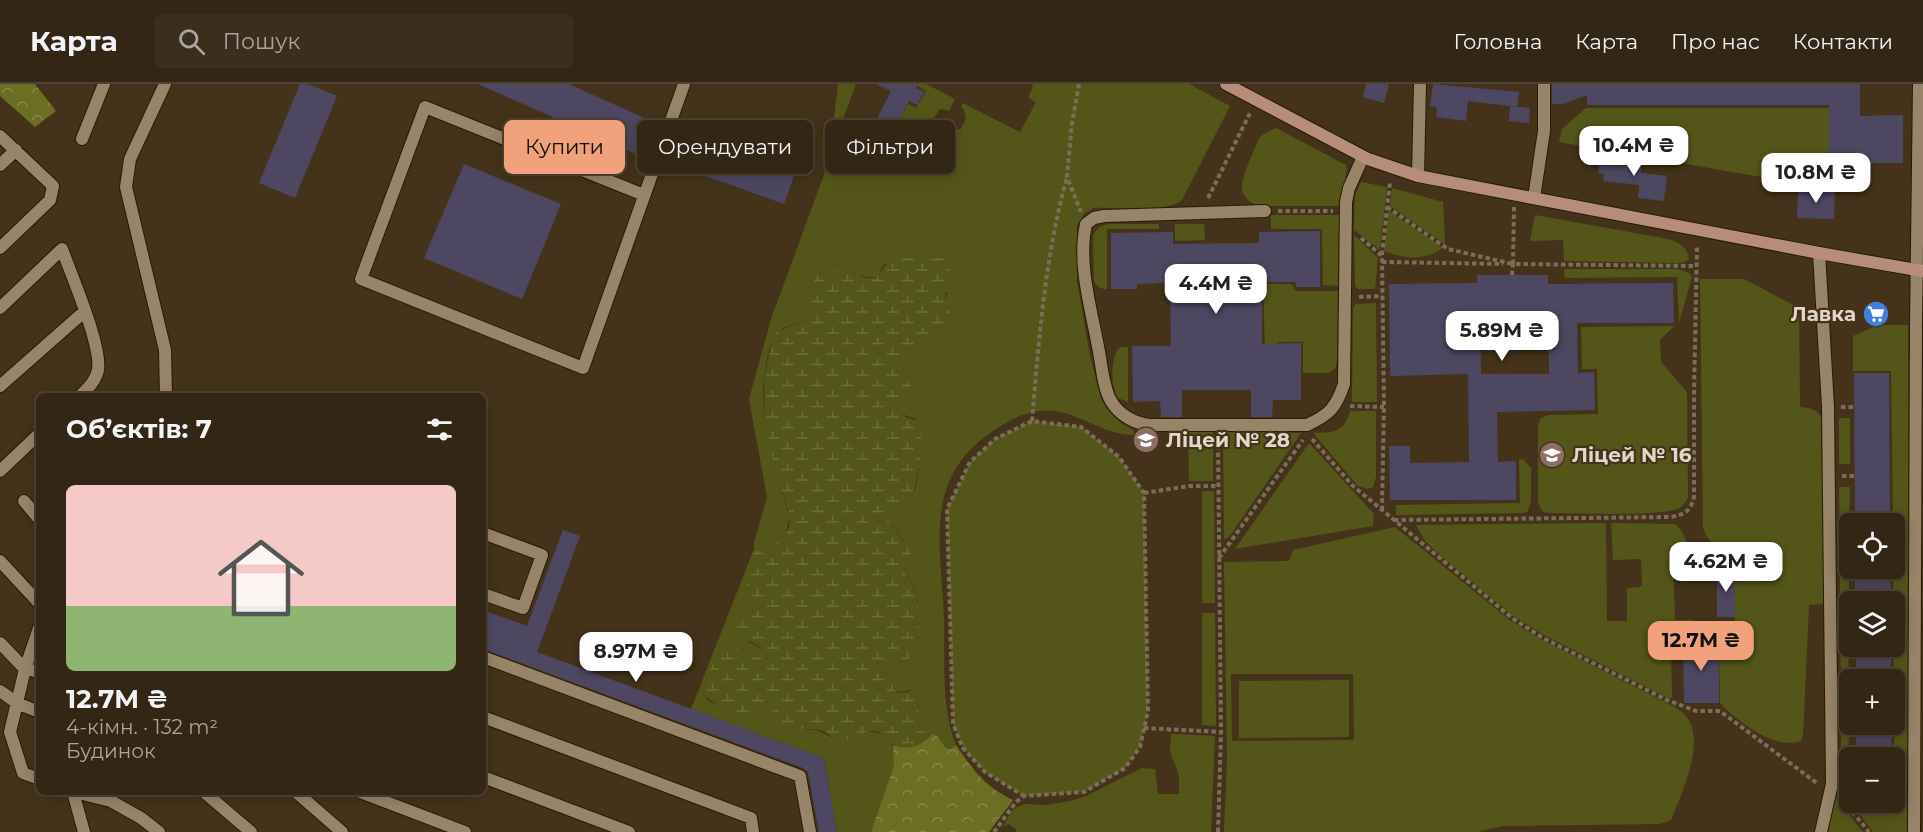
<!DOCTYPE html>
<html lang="uk">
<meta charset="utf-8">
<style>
body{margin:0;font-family:Montserrat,sans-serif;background:#3b2e1d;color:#f1f3f6;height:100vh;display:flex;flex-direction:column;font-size:22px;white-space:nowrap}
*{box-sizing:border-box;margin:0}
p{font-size:20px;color:#a9a5a0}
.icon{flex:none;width:33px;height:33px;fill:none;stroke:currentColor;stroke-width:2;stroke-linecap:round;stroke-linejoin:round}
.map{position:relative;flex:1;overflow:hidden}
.panel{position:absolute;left:36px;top:309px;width:450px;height:402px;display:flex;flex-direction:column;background:#332614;border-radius:9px;box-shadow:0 3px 15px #0003,0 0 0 2px #4e4334}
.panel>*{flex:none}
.banner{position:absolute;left:504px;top:36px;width:570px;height:54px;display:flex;gap:12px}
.fabs{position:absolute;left:1839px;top:429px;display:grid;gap:12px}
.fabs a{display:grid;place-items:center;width:66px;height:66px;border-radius:9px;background:#332614;box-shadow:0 3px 15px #0003,0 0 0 2px #4e4334;font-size:30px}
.price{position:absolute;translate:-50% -51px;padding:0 14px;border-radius:12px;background:#fff;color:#222;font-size:20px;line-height:39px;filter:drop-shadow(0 2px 3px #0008)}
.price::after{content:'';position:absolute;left:50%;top:36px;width:18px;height:14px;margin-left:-9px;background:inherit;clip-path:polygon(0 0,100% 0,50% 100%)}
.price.current{background:#f1a17b;color:#111}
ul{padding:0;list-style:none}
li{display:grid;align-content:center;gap:12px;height:318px;padding:0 30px}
li span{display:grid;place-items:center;height:186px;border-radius:9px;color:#555}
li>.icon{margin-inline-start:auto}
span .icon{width:108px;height:108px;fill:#fffc;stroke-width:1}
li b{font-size:26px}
h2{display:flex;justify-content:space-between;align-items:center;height:72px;padding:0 30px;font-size:26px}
.pill{padding:0 21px;border-radius:9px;background:#332614;box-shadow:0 3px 15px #0003,0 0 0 2px #4e4334;font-size:21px;line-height:54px}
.pill.current{background:#f1a17b;color:#111}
header{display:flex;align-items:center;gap:36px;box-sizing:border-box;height:84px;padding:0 30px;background:#332614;border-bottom:2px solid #4e4334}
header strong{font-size:28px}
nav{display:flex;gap:33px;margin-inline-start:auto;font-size:21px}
.search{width:420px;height:54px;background:#3b2e1d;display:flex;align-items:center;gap:15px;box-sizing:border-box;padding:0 21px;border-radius:9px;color:#a9a5a0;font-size:22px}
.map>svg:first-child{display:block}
.green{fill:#545619;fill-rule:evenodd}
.forest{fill:url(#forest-crowns)}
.wetland{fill:url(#wetland-marsh)}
.building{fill:#4e4761;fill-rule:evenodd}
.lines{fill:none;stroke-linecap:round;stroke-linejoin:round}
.lane-casing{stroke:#2a1a02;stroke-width:14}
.street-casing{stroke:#2a1a02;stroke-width:14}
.secondary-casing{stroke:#2a1a02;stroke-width:14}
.path{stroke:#7c6d58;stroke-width:4;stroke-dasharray:4.5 3;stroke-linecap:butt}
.lane{stroke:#978469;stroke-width:12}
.street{stroke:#978469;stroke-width:12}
.secondary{stroke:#b58d79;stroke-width:12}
.labels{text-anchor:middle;stroke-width:4.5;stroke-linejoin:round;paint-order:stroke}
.poi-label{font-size:20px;font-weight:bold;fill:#e2d7c9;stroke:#44331a;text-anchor:start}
</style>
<header>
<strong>Карта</strong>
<div class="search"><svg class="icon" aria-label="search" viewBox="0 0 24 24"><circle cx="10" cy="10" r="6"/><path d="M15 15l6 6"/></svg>Пошук</div>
<nav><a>Головна</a><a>Карта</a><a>Про нас</a><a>Контакти</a></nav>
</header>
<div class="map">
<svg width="1923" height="748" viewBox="0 0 1923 748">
<defs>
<pattern id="forest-crowns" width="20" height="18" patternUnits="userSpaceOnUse" patternTransform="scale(1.5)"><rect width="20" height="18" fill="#6b6e23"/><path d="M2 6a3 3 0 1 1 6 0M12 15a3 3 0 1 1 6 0" fill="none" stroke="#87894c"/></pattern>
<pattern id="wetland-marsh" width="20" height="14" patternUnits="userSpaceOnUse" patternTransform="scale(1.5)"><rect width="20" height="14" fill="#545619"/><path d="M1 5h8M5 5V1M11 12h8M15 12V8" fill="none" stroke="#6c6e39"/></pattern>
</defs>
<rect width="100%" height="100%" fill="#44331a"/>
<path class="green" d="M 838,0 L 856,0 L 842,38 L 852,44 L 847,56 L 860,63 L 866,51 L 885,62 L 908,20 L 916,24 L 926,7 L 915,0 L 926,0 L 955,15 L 949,27 L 943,25 L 939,26 L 934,34 L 934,40 L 941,44 L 939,50 L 944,52 L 948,45 L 952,46 L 961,45 L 966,34 L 964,26 L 961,23 L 963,19 L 1020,48 L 1036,18 L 1028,14 L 1033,2 L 1030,0 L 1189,0 L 1230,22 L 1182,116 C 1165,130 1116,122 1093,124 L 1084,130 L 1077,142 L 1077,197 L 1090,272 L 1101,315 L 1107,325 L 1121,339 L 1133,346 L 1135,351 C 1101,352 1073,322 1039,327 C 1021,329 1004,339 990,349 C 920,398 943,468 944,540 C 945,580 941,624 956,661 L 951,665 L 946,664 L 937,652 L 922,647 L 919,643 L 918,612 L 916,603 C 891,617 896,597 878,586 L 880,579 L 899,577 L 917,563 L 918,519 L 915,506 L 905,488 L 910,473 L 903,456 L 888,436 C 892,425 906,424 911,414 C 924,392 917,359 916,335 L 901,330 L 901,321 L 912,310 C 911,302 907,300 904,293 C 897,274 916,265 930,257 L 948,207 L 947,189 L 949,174 L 903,174 L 884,180 L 877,194 L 861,192 L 810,219 L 807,229 L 800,238 L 783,244 L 770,263 L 766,279 L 763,306 L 764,324 L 778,397 L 790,432 L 785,453 L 778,460 L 759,467 L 754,465 L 754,459 L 767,413 L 749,315 L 772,232 L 824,91 L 831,60 Z
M 1586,24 L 1829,24 L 1829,79 L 1824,79 L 1824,104 L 1559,58 L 1562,45 Z
M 1276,44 L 1346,81 C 1349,93 1339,108 1339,122 L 1258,122 C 1252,119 1245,115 1243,109 C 1238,98 1254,68 1258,56 L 1262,51 Z
M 1361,98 L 1387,103 L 1380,166 L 1354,146 L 1355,112 Z
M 1392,104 L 1443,118 L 1445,160 L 1390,122 Z
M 1389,127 L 1443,164 C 1424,177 1405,175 1384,167 Z
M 1271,131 L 1339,131 L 1338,202 L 1323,201 L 1322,145 L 1271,145 Z
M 1535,131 L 1668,155 C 1680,159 1687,162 1689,175 L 1685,178 L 1677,179 L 1564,177 L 1563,156 L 1530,157 Z
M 1108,140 L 1159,140 L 1159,145 L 1107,145 L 1107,205 C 1100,205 1097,203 1094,197 L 1093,151 L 1099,143 Z
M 1175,140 L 1204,140 L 1205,156 L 1175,157 Z
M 1354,151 L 1378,174 L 1375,205 L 1358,205 L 1355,202 Z
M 1564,185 L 1678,185 L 1689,189 L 1692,193 L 1679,239 L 1677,193 L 1565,194 Z
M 1700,195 L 1744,195 L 1799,224 L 1800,323 C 1809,324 1816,324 1821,333 L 1824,520 L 1809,521 L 1803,650 L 1801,657 C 1776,667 1737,637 1720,619 L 1719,561 C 1730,557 1733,553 1735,542 L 1733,466 C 1718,464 1709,460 1703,444 Z
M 1263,200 L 1291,200 L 1296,207 L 1338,207 L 1337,276 L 1335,285 L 1329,289 L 1303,289 L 1303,258 L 1277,258 L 1277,264 L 1265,264 Z
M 1376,219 L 1377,318 L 1352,318 L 1353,224 L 1356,220 Z
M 1878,241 L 1908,241 L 1909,619 L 1907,700 L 1901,699 L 1901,681 L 1894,681 L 1893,485 L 1894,484 L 1894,440 L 1893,439 L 1891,287 L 1853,287 L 1853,252 Z
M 1674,242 L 1660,256 L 1661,278 L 1687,308 L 1688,414 C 1685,418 1683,422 1679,424 C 1662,433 1572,429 1547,429 L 1542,427 L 1538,418 L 1538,341 L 1541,334 L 1549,331 L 1598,330 L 1597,285 L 1582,285 L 1581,243 Z
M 1123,263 L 1128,263 L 1128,318 L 1118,314 C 1111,303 1110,274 1119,264 Z
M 1350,327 L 1376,327 L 1376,393 L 1373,403 L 1368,405 L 1358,402 L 1313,349 C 1334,348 1344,349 1350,327 Z
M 1839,334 L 1850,334 L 1850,380 L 1839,380 Z
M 1032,337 L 1081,343 L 1119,373 L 1144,409 L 1148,627 L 1140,663 L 1125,684 L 1084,708 L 1024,712 L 985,688 L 963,664 L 953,640 L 947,425 L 970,378 L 995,355 Z
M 1188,348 L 1213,348 L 1213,397 L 1189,397 Z
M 1223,348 L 1301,349 L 1229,453 L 1224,455 Z
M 1309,359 L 1374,430 L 1373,442 L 1235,465 Z
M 1519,375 L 1523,375 L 1531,384 L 1531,418 L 1527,428 L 1522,429 L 1396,431 L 1396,421 L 1520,419 Z
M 1839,403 L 1850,403 L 1849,454 L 1840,454 Z
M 1202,407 L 1214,407 L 1215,519 L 1202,519 Z
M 1606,439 L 1607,537 L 1627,537 L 1627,504 L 1639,503 L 1642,501 L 1641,475 L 1613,476 L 1611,439 L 1675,440 C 1684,448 1688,458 1687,470 L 1680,477 L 1673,479 L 1675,536 L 1693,536 L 1703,545 L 1703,556 L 1683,556 L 1671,560 L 1672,614 L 1668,614 L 1544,551 L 1512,531 L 1441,472 L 1425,457 L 1416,441 Z
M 1395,443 L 1511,537 L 1542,556 L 1671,621 C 1676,624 1683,628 1686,632 C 1707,658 1681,710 1671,736 L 1660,740 L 1503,742 L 1477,748 L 1224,748 L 1227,676 L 1224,478 L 1289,477 L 1293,466 ZM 1231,590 L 1353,590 L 1354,656 L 1232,657 Z
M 1840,476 L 1849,476 L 1849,526 L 1840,526 Z
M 743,493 L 749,508 L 757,521 L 756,526 L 741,531 L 749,558 L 764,566 L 767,573 L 764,575 L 753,572 L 727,558 L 723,558 L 705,597 L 703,610 L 709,617 L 737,627 L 766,620 L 769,614 L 773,614 L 775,616 L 778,642 C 793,647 800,644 815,646 C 822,647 825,651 832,653 C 854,660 870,636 888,656 C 895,662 896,673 894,682 C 891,702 878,728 871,748 L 837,748 L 824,674 L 691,625 Z
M 1202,529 L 1215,529 L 1216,642 L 1202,641 Z
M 1840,551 L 1848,551 L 1849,599 L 1841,599 Z
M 1349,596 L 1349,653 L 1239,654 L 1239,597 Z
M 1848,620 L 1849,670 L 1841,671 L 1841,621 Z
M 1171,650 L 1215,652 L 1211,748 L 1016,748 L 1017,746 L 1009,740 L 1003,742 L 1012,727 L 1017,723 L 1025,720 L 1046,721 L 1071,717 L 1086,712 L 1142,684 L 1155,685 L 1158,710 L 1179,710 L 1179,691 L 1170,668 Z
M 1835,713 L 1863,748 L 1827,748 Z
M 1895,713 L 1907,713 L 1907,748 L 1873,748 L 1859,729 L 1857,719 L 1894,718 Z"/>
<path class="forest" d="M 0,0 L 35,0 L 56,27 L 35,43 L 0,12 Z
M 932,650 L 937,652 L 946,664 L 951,665 L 956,661 C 974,687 984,702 1013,716 L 989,748 L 871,748 L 894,682 L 893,661 C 906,664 923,662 932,650 Z"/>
<path class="wetland" d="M 903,174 L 949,174 C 950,185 948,195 948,207 L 945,210 L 945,215 L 949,219 C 949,226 951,235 948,242 C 940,261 891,265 905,294 C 907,299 911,301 913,306 L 912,310 L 901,321 L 901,330 C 908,335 915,335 922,340 C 923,355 918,402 911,414 C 906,424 892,425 888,436 L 910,467 L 910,473 L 905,488 C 908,496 914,502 916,510 C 919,521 921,563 913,571 C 905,578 890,578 881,579 L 878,586 L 891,596 L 894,605 L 900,609 L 908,608 L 916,603 L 918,612 L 919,643 L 922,647 L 932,650 C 924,661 907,668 894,661 C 887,658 884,649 876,647 C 865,645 855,656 844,656 C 835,656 830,650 823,647 C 806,641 781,654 770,635 L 775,620 L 773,614 L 769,614 C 767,618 764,624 760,626 C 748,636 712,620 703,610 L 705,597 L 723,558 L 727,558 L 753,572 L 764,575 L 767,573 C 764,560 742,556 733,545 L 734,536 L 741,531 L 756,526 L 757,521 L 749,508 L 743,493 L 754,465 L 759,467 C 773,462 785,458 789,442 C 792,426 783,412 778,398 C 774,385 772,370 769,357 C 762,317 761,287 776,248 L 800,238 L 807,229 L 815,193 C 840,177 854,196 876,194 L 890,175 Z"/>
<path class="building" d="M 300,0 L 308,0 L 337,12 L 295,114 L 259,99 Z
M 478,0 L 569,0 L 651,37 L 636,70 Z
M 876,0 L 918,0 L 916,4 L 924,8 L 917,21 L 909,17 L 888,57 L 870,48 L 891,7 Z
M 1366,0 L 1389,0 L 1384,19 L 1363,13 Z
M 1433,0 L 1519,8 L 1517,23 L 1468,17 L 1466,37 L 1436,33 L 1437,23 L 1430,22 Z
M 1552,0 L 1860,0 L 1860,32 L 1903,31 L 1903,79 L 1861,79 L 1861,104 L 1824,104 L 1824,79 L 1829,79 L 1829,21 L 1587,21 L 1587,11 L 1563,20 L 1552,20 Z
M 1510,22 L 1530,24 L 1529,39 L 1509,37 Z
M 715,58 L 796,86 L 784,120 L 703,91 Z
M 1600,73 L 1642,78 L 1641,89 L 1667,92 L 1664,117 L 1638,114 L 1639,101 L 1603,97 L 1604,90 L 1598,89 Z
M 464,80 L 561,120 L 522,215 L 424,174 Z
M 1798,104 L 1835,105 L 1834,135 L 1797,134 Z
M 1320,147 L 1320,203 L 1296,203 L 1296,198 L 1262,198 L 1262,260 L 1301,259 L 1301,316 L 1273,316 L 1272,333 L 1251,333 L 1251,306 L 1182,306 L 1182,333 L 1161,333 L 1160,317 L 1133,318 L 1132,262 L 1171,262 L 1170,199 L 1137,200 L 1137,205 L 1111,205 L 1111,149 L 1173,148 L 1173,160 L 1259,159 L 1259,148 Z
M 1477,191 L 1548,191 L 1548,200 L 1673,199 L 1674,239 L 1577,239 L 1578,289 L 1594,288 L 1595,326 L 1497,328 L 1498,378 L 1516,377 L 1516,416 L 1390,416 L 1389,362 L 1410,362 L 1410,379 L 1469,378 L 1468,290 L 1390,292 L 1389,200 L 1477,199 ZM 1549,228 L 1549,290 L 1468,290 L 1481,290 L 1480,229 Z
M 1854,289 L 1889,289 L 1890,440 L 1855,440 Z
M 563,446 L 580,452 L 537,568 L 824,674 L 837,748 L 819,748 L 808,688 L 803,684 L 483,565 L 483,526 L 527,542 Z
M 1717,484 L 1734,484 L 1735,533 L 1717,533 Z
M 1855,484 L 1890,484 L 1891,518 L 1855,518 Z
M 1683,558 L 1719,558 L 1719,619 L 1684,619 Z
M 1856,562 L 1891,562 L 1891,596 L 1856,596 Z
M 1856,640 L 1891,640 L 1892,674 L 1856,674 Z"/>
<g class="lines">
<g class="lane-casing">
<path id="lane" d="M 165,0 L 130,75 L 126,103 L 165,266 L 166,312
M 0,52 L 53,102 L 50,116 L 0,164
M 82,55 L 104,0
M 0,81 L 16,66
M 644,111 L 425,23 L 361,195 L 583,284 L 684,0
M 1534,114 L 1544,47 L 1544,0
M 1265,127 L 1104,132 L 1094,134 L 1086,140 C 1077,181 1092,227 1099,268 C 1102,283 1103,303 1111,317 C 1119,331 1134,339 1149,341 L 1307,341 C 1329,331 1336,324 1344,300 L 1346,118 L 1349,104 L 1363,73
M 1819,169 L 1828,323 L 1832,700 L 1821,748
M 0,224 L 62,165 C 71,190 102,262 98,286 C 96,297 87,305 80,312
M 0,302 L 85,227
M 0,387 L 39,350
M 24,417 L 39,435
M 483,449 L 542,471 L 523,524 L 483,510
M 0,477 L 39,519
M 39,544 L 25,585 L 10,648 L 23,689 L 39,695
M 0,559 L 25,585 L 39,588
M 483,573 L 800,692 L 810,748
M 0,607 L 17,619 L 39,628
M 483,633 L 751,734 L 753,748
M 483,693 L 629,748
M 73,708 L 84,748
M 74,708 L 111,717 L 141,734 L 159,748
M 204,708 L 251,748
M 296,708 L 342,748
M 360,708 L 465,748"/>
</g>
<g class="street-casing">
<path id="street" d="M 1418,92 L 1420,0
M 1914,748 L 1916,241 L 1919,0"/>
</g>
<g class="secondary-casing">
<path id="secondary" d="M 1226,0 L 1368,75 L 1418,92 L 1819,169 L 1923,187"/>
</g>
<path class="path" d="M 1079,0 L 1072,39 L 1067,93 L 1081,128
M 1208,114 L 1250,29
M 1387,123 L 1448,165 L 1513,180
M 1514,123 L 1513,180 L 1696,182
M 1278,127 L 1333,127
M 1361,154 L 1382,172 L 1384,323 L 1382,425
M 1382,171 L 1390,98
M 1382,178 L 1503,180
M 1512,191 L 1513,180
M 1359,213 L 1382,212
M 1350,322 L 1384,323
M 1841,323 L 1854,323
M 1032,337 C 1039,255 1045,172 1067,93
M 1312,355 L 1352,401 L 1512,534 L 1543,554 L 1667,616 L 1696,627 L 1720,627 L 1818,700
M 1842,392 L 1855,392
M 1144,409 L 1189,402 L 1218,402
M 1394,436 L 1670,433 C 1684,431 1691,427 1694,413 L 1694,310 L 1697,161
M 1219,474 L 1303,356
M 1144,644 L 1221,648
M 1843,716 L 1869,748
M 994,748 L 1016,718 L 1024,712 L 1084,708 L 1125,684 L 1140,663 L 1148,627 L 1144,409 L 1119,373 L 1081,343 L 1032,337 L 995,355 L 970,378 L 947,425 L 953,640 L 963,664 L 985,688 L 1024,712
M 1218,748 L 1221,648 L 1218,354"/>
<use href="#lane" class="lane"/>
<use href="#street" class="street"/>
<use href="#secondary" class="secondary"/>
</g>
<defs>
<g id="supermarket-disc" transform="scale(1.35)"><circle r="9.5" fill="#3f7fe0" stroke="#44331a"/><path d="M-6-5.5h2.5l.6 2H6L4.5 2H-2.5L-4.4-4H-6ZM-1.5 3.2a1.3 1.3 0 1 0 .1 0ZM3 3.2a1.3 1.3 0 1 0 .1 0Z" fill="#fff"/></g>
<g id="school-disc" transform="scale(1.35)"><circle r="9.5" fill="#8d6e63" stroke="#44331a"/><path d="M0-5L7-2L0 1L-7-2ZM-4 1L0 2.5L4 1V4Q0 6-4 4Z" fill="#fff"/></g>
</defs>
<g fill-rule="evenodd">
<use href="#supermarket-disc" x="1876" y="230"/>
<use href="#school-disc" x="1146" y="356"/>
<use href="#school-disc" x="1552" y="371"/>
</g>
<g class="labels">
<g class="poi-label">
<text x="1856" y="237" text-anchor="end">Лавка</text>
<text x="1166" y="363">Ліцей № 28</text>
<text x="1572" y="378">Ліцей № 16</text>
</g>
</g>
</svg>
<div class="fabs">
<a><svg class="icon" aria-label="locate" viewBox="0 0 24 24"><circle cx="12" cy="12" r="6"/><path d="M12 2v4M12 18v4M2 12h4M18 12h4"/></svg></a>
<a><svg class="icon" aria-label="layers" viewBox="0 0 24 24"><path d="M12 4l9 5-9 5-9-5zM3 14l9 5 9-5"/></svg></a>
<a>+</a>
<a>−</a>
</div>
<b class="price" style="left:1634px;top:93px">10.4M ₴</b>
<b class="price" style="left:1816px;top:120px">10.8M ₴</b>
<b class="price" style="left:1216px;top:231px">4.4M ₴</b>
<b class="price" style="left:1502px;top:278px">5.89M ₴</b>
<b class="price" style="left:1726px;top:509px">4.62M ₴</b>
<b class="price current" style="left:1701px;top:588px">12.7M ₴</b>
<b class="price" style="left:636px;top:599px">8.97M ₴</b>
<div class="banner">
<a class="pill current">Купити</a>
<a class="pill">Орендувати</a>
<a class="pill">Фільтри</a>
</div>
<section class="panel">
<h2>Об’єктів: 7<svg class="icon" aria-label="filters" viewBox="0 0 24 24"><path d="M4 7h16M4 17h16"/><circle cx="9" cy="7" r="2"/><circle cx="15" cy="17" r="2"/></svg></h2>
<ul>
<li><span style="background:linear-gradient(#f6c9c9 65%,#8fb573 0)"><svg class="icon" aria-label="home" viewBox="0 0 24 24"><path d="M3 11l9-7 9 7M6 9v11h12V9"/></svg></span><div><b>12.7M ₴</b><p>4-кімн. · 132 m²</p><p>Будинок</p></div></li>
</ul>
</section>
</div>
